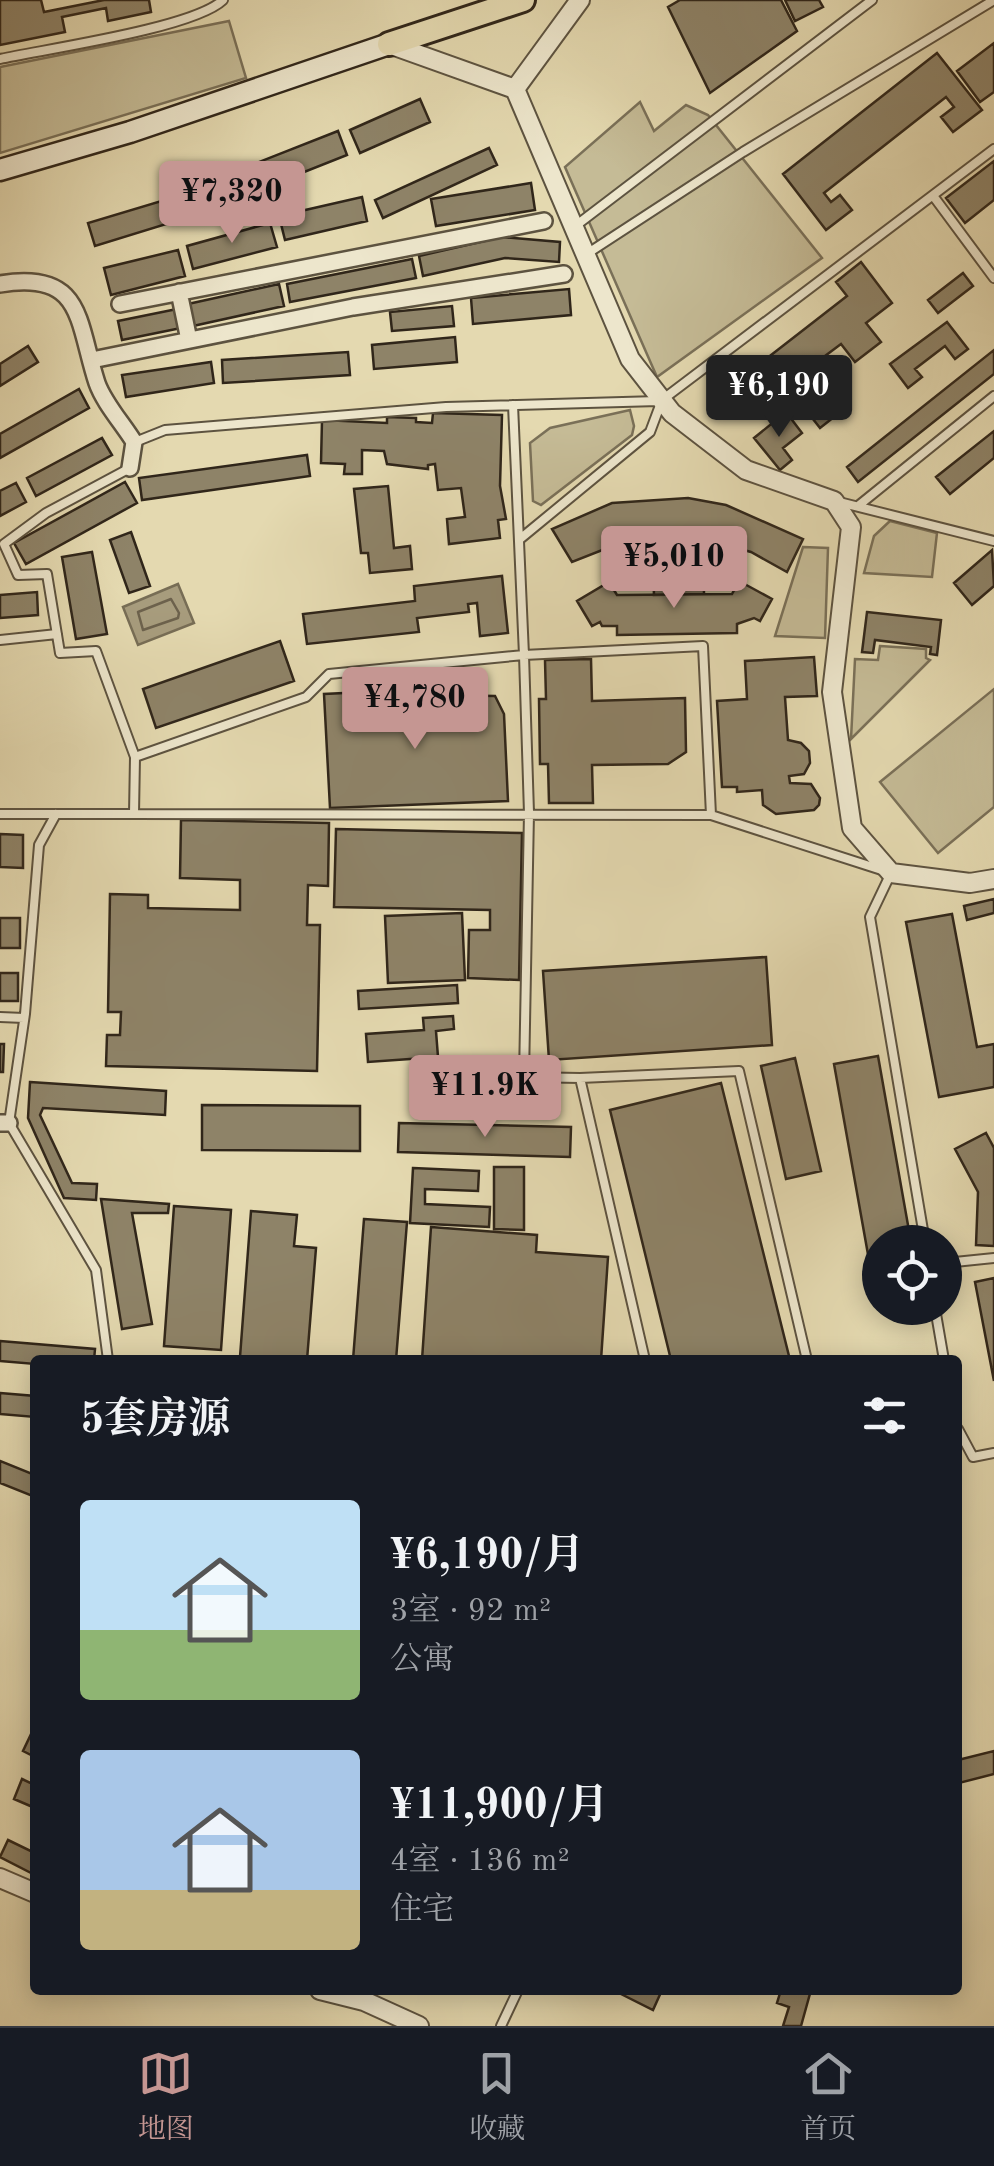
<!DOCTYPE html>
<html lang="zh">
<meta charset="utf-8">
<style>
body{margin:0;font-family:"Old Standard TT","Noto Serif SC",serif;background:#20242c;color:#f1f3f6;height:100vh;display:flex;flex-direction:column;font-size:38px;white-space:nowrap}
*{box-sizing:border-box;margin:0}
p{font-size:32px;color:#9ea1a6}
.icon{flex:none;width:55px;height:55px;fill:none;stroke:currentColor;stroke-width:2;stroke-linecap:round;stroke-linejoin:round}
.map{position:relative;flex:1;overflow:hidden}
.drawer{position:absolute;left:30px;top:1355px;width:932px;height:640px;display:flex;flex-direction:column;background:#171b24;border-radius:10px;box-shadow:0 5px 25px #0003}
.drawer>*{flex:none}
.controls{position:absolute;left:862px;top:1225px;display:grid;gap:20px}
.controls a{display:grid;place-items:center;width:100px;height:100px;border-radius:50%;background:#171b24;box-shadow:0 5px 25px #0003;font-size:50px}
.price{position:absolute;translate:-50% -85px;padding:0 22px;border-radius:10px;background:#c59692;color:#111;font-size:32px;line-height:65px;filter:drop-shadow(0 2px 5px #0008)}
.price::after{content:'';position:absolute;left:50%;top:60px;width:30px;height:22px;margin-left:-15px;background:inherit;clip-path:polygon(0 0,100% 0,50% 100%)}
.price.selected{background:#222;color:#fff}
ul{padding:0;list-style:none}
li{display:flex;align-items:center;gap:30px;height:250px;padding:0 50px}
li span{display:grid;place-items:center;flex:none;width:280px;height:200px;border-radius:10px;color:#555}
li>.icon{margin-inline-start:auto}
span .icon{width:120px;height:120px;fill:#fffc;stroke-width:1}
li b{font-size:42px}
h2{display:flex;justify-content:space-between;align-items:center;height:120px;padding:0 50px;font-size:42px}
.dock{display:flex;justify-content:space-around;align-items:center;height:140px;border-top:2px solid #363941;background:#171b24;font-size:28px;color:#9ea1a6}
.dock a{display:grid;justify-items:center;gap:5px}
.dock .selected{color:#c59692}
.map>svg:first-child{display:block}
.green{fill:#c5bb96;stroke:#7a7058;stroke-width:2.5}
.water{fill:#a79c7d;stroke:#776d55;stroke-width:2.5}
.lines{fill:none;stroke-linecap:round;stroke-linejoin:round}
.shore{stroke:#6c614c;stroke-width:2.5}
.building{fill:#8e8368;stroke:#30261a;stroke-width:2.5}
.service-casing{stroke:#5d5340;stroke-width:12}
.minor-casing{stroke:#5d5340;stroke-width:20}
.tertiary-casing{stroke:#5d5340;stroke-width:22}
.secondary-casing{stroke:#30261a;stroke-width:25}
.primary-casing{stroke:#30261a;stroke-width:28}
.service{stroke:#ede6cc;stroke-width:8}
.minor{stroke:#ede6cc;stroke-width:15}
.tertiary{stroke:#ede6cc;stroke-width:18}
.secondary{stroke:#ede6cc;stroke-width:20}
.primary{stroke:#e4d9b0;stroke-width:22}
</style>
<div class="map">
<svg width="994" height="2026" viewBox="0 0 994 2026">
<rect width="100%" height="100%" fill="#e4d9b0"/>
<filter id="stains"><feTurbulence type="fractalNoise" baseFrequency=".002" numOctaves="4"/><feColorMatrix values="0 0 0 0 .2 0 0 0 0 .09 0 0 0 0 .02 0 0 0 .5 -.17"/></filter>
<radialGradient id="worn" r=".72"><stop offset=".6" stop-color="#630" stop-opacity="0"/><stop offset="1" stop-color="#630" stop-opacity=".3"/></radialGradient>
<path class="green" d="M 229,21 L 246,78 L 0,153 L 0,67 Z
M 640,102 L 654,131 L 686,105 L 708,115 L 822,258 L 657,377 L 565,167 Z
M 630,410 L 634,426 L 632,435 L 541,505 L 533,501 L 530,443 L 550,428 Z
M 890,521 L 937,533 L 932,577 L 864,573 L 874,536 Z
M 803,547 L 828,548 L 825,638 L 775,636 Z
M 880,646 L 926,649 L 926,658 L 930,660 L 851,739 L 855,659 L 878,660 Z
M 994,689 L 994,807 L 938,853 L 880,782 Z"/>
<path class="water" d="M 178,584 L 194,623 L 138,645 L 123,607 Z"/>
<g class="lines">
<path class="shore" d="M 171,599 L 179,613 L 178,618 L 143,630 L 138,612 Z"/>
</g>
<path class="building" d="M 0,0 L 41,0 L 44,12 L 104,0 L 149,0 L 151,12 L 108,21 L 106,8 L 62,17 L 65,32 L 0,45 Z
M 680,0 L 781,0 L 797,31 L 710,93 L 668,7 Z
M 785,0 L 819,0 L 823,7 L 795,21 Z
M 994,43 L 994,92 L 980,102 L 957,71 Z
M 937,53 L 982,110 L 953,132 L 941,117 L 954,107 L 946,97 L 824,193 L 831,202 L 840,195 L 852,210 L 826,230 L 783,174 Z
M 420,99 L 430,122 L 360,153 L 350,130 Z
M 338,131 L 347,155 L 231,201 L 221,177 Z
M 489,148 L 497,165 L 383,218 L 375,200 Z
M 994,161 L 994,200 L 965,223 L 946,198 Z
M 531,183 L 535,210 L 436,226 L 431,199 Z
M 208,187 L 215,209 L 95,246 L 88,223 Z
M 362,197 L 367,221 L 285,240 L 279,216 Z
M 270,223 L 277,247 L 193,269 L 187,246 Z
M 502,237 L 560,242 L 559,262 L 505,258 L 423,276 L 419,256 Z
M 178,250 L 185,276 L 111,295 L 104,268 Z
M 412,259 L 416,278 L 290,302 L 287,284 Z
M 861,262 L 892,303 L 866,323 L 881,342 L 855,362 L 841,344 L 813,365 L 843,403 L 836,409 L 839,413 L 820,428 L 766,359 L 847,296 L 836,282 Z
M 963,273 L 973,286 L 938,313 L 928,300 Z
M 279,284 L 284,306 L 193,326 L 188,304 Z
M 569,289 L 571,315 L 473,324 L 471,298 Z
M 452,306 L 454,326 L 392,331 L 390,312 Z
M 177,309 L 181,328 L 122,340 L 118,321 Z
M 947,322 L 968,349 L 955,359 L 945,346 L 915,369 L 922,377 L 908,388 L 890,364 Z
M 455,337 L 457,362 L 374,369 L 372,345 Z
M 28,346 L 38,362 L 0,386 L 0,364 Z
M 994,350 L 994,374 L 858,482 L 847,467 Z
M 348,352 L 350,375 L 223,383 L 222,360 Z
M 211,362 L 214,383 L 126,397 L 122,375 Z
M 79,389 L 89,408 L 0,458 L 0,434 Z
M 786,412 L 802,433 L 783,448 L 792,460 L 780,470 L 754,438 Z
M 433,413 L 502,415 L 500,486 L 506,519 L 498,520 L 500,538 L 449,544 L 447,519 L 465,517 L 461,488 L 438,490 L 435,464 L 428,465 L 428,469 L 387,464 L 384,451 L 362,450 L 362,474 L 344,474 L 345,464 L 321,463 L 322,420 L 387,423 L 387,417 L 416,418 L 416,422 L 432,423 Z
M 994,431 L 994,458 L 950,494 L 936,477 Z
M 102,438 L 112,455 L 36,496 L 27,478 Z
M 307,455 L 310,476 L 142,500 L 139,478 Z
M 125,482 L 137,503 L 26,564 L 14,543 Z
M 16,483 L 26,502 L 0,516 L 0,491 Z
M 388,486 L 394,548 L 410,546 L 412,569 L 370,573 L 368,553 L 361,553 L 354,489 Z
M 688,498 L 726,505 L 803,539 L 787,572 L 751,552 L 703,539 L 704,594 L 654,595 L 652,538 L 615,545 L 572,562 L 552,529 L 612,503 Z
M 131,532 L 150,586 L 129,593 L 110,540 Z
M 992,550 L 994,586 L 972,605 L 954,583 Z
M 92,552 L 107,634 L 76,639 L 62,557 Z
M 502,576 L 508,633 L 480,636 L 477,603 L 468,604 L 469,612 L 417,618 L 419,632 L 307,644 L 303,614 L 415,601 L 414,586 Z
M 739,581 L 772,599 L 760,621 L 754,618 L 737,624 L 737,633 L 617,635 L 617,626 L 602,626 L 600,622 L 592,626 L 577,601 L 609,582 L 617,595 L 732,594 Z
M 37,592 L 38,615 L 0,618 L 0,595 Z
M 867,612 L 941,620 L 937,655 L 930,654 L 931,647 L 875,640 L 873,653 L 862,652 Z
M 280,641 L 294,681 L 156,728 L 143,689 Z
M 814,657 L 817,696 L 785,697 L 788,740 L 801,743 L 809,751 L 810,763 L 804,774 L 789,776 L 790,783 L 811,784 L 820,798 L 819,805 L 814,810 L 776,814 L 763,805 L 762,790 L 737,792 L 737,787 L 722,787 L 717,701 L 747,699 L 745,661 Z
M 591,659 L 592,701 L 685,698 L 686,752 L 668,764 L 592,765 L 593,803 L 549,803 L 548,764 L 540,764 L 539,699 L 546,699 L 545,660 Z
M 385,691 L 387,724 L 400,727 L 411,716 L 422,715 L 437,695 L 495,696 L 504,714 L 508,801 L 330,808 L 324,694 Z
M 181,820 L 329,823 L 328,886 L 308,885 L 307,925 L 320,925 L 317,1071 L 106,1066 L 107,1035 L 120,1035 L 121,1012 L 108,1012 L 110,894 L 148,895 L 148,908 L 240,910 L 240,880 L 180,878 Z
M 336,829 L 522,833 L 519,980 L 468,978 L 469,930 L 490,930 L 490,910 L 334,907 Z
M 0,834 L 23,835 L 23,868 L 0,867 Z
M 994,899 L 994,913 L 967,920 L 964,906 Z
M 462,913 L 465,980 L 388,983 L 385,916 Z
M 952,914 L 977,1047 L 994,1044 L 994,1087 L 939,1097 L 906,922 Z
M 0,918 L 20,918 L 20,948 L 0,948 Z
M 766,957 L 772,1045 L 549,1060 L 543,971 Z
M 0,973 L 18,973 L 18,1001 L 0,1001 Z
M 457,985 L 458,1003 L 359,1009 L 358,991 Z
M 453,1016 L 454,1029 L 436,1031 L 438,1057 L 368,1062 L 366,1034 L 424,1030 L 423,1018 Z
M 0,1044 L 4,1044 L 3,1072 L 0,1072 Z
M 878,1056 L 911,1242 L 880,1242 L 880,1258 L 869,1260 L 834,1064 Z
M 795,1058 L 821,1171 L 786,1179 L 761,1066 Z
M 30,1082 L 166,1091 L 165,1115 L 43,1108 L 40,1115 L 72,1183 L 97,1184 L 96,1200 L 64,1198 L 28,1118 Z
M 721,1083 L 790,1360 L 671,1360 L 610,1110 Z
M 202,1105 L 360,1106 L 360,1151 L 202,1150 Z
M 399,1123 L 571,1127 L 570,1157 L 398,1152 Z
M 986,1133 L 994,1148 L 994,1246 L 976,1245 L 978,1192 L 955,1149 Z
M 494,1167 L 524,1167 L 524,1230 L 494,1229 Z
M 413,1168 L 479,1171 L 478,1191 L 425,1189 L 425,1204 L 490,1207 L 489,1227 L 410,1223 Z
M 101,1199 L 169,1204 L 168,1213 L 132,1213 L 152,1324 L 122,1329 Z
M 174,1206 L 231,1210 L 221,1350 L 164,1346 Z
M 251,1211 L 297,1215 L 294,1246 L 316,1248 L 307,1360 L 240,1357 Z
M 364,1219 L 407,1222 L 396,1360 L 353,1360 Z
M 431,1227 L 537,1235 L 536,1252 L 608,1257 L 601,1360 L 422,1360 Z
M 994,1278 L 994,1381 L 975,1282 Z
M 0,1341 L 95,1349 L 94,1360 L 35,1360 L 35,1364 L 0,1361 Z
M 0,1393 L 35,1396 L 35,1417 L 0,1414 Z
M 0,1461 L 35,1475 L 35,1497 L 0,1483 Z
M 33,1730 L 35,1731 L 35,1757 L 23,1751 Z
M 994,1751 L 994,1774 L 959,1783 L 958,1760 Z
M 22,1779 L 35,1785 L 35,1808 L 14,1799 Z
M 8,1840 L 35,1853 L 35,1875 L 0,1857 Z
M 613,1990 L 662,1990 L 653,2010 Z
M 781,1990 L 811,1990 L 801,2026 L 783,2026 L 789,2007 L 777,2003 Z"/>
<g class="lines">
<g class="service-casing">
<path id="service" d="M 0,59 C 46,49 194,28 223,0
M 934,197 L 994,278
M 574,227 L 872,0
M 585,255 L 743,152 L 994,0
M 135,442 L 165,430 L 446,407 L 658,401
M 130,468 L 46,513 L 4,544 L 18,575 L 47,574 L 60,653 L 96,651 L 135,757 L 306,697 L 329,674 L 524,655 L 513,405
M 839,502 L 994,541
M 858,506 L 994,396
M 520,539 L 650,432 L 662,400 L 994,149
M 0,640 L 57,634
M 135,757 L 134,814 L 711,815 L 891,873 L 870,917 L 925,1242
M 0,814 L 134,814
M 56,814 L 39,845 L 25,1014 L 9,1123 L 96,1270 L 108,1360
M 0,1017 L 24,1018
M 580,1078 L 739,1071 L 807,1360
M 945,1263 L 994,1258
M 935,1308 L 944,1360
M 645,1360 L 580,1078 L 524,1077 L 529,813 L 524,655 L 703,646 L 711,815
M 958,1429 L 973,1457 L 994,1453
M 501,2026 L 518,1990"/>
</g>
<g class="minor-casing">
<path id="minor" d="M 0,284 C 84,270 77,322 97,383 C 104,403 123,424 134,442 L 130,468
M 179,292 L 189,340
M 120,304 L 544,221
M 92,360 L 353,307 L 564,274
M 0,1123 L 9,1123"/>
</g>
<g class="tertiary-casing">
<path id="tertiary" d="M 389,44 L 515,89 L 630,359 L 672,413 L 746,470 L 834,501 L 851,527 L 832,692 L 852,828 L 891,873 L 970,883 L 994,879
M 515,89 L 580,0
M 0,1878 L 35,1893
M 320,1990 L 364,2001 L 419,2026"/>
</g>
<g class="secondary-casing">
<path id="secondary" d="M 0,170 L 130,132 L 389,44"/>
</g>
<g class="primary-casing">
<path id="primary" d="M 389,44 L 523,0"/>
</g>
<use href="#service" class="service"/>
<use href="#minor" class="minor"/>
<use href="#tertiary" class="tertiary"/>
<use href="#secondary" class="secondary"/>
<use href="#primary" class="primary"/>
</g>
<rect width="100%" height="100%" filter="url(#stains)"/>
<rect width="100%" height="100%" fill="url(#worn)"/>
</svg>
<div class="controls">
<a><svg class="icon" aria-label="locate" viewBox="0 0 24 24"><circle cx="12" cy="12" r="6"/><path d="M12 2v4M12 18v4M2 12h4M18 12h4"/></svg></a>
</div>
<b class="price" style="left:232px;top:246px">¥7,320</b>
<b class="price selected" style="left:779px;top:440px">¥6,190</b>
<b class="price" style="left:674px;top:611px">¥5,010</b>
<b class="price" style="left:415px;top:752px">¥4,780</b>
<b class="price" style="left:485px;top:1140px">¥11.9K</b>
<section class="drawer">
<h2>5套房源<svg class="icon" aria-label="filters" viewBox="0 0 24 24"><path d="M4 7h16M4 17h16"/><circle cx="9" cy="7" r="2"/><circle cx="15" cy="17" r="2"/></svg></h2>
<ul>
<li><span style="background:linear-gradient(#bfe0f5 65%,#8fb573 0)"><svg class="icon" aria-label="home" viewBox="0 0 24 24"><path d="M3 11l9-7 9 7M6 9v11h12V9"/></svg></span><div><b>¥6,190/月</b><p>3室 · 92 m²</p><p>公寓</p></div></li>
<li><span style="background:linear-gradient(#a9c7e8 70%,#c2b280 0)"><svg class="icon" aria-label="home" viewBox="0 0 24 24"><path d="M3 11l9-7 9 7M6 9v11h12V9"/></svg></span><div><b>¥11,900/月</b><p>4室 · 136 m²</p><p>住宅</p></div></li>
</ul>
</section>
</div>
<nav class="dock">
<a class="selected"><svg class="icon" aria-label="map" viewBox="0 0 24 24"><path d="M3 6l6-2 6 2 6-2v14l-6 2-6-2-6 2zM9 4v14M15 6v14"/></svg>地图</a>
<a><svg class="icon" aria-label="saved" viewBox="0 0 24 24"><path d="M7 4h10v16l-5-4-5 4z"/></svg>收藏</a>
<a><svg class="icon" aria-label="home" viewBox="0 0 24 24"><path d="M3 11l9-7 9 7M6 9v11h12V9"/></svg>首页</a>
</nav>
